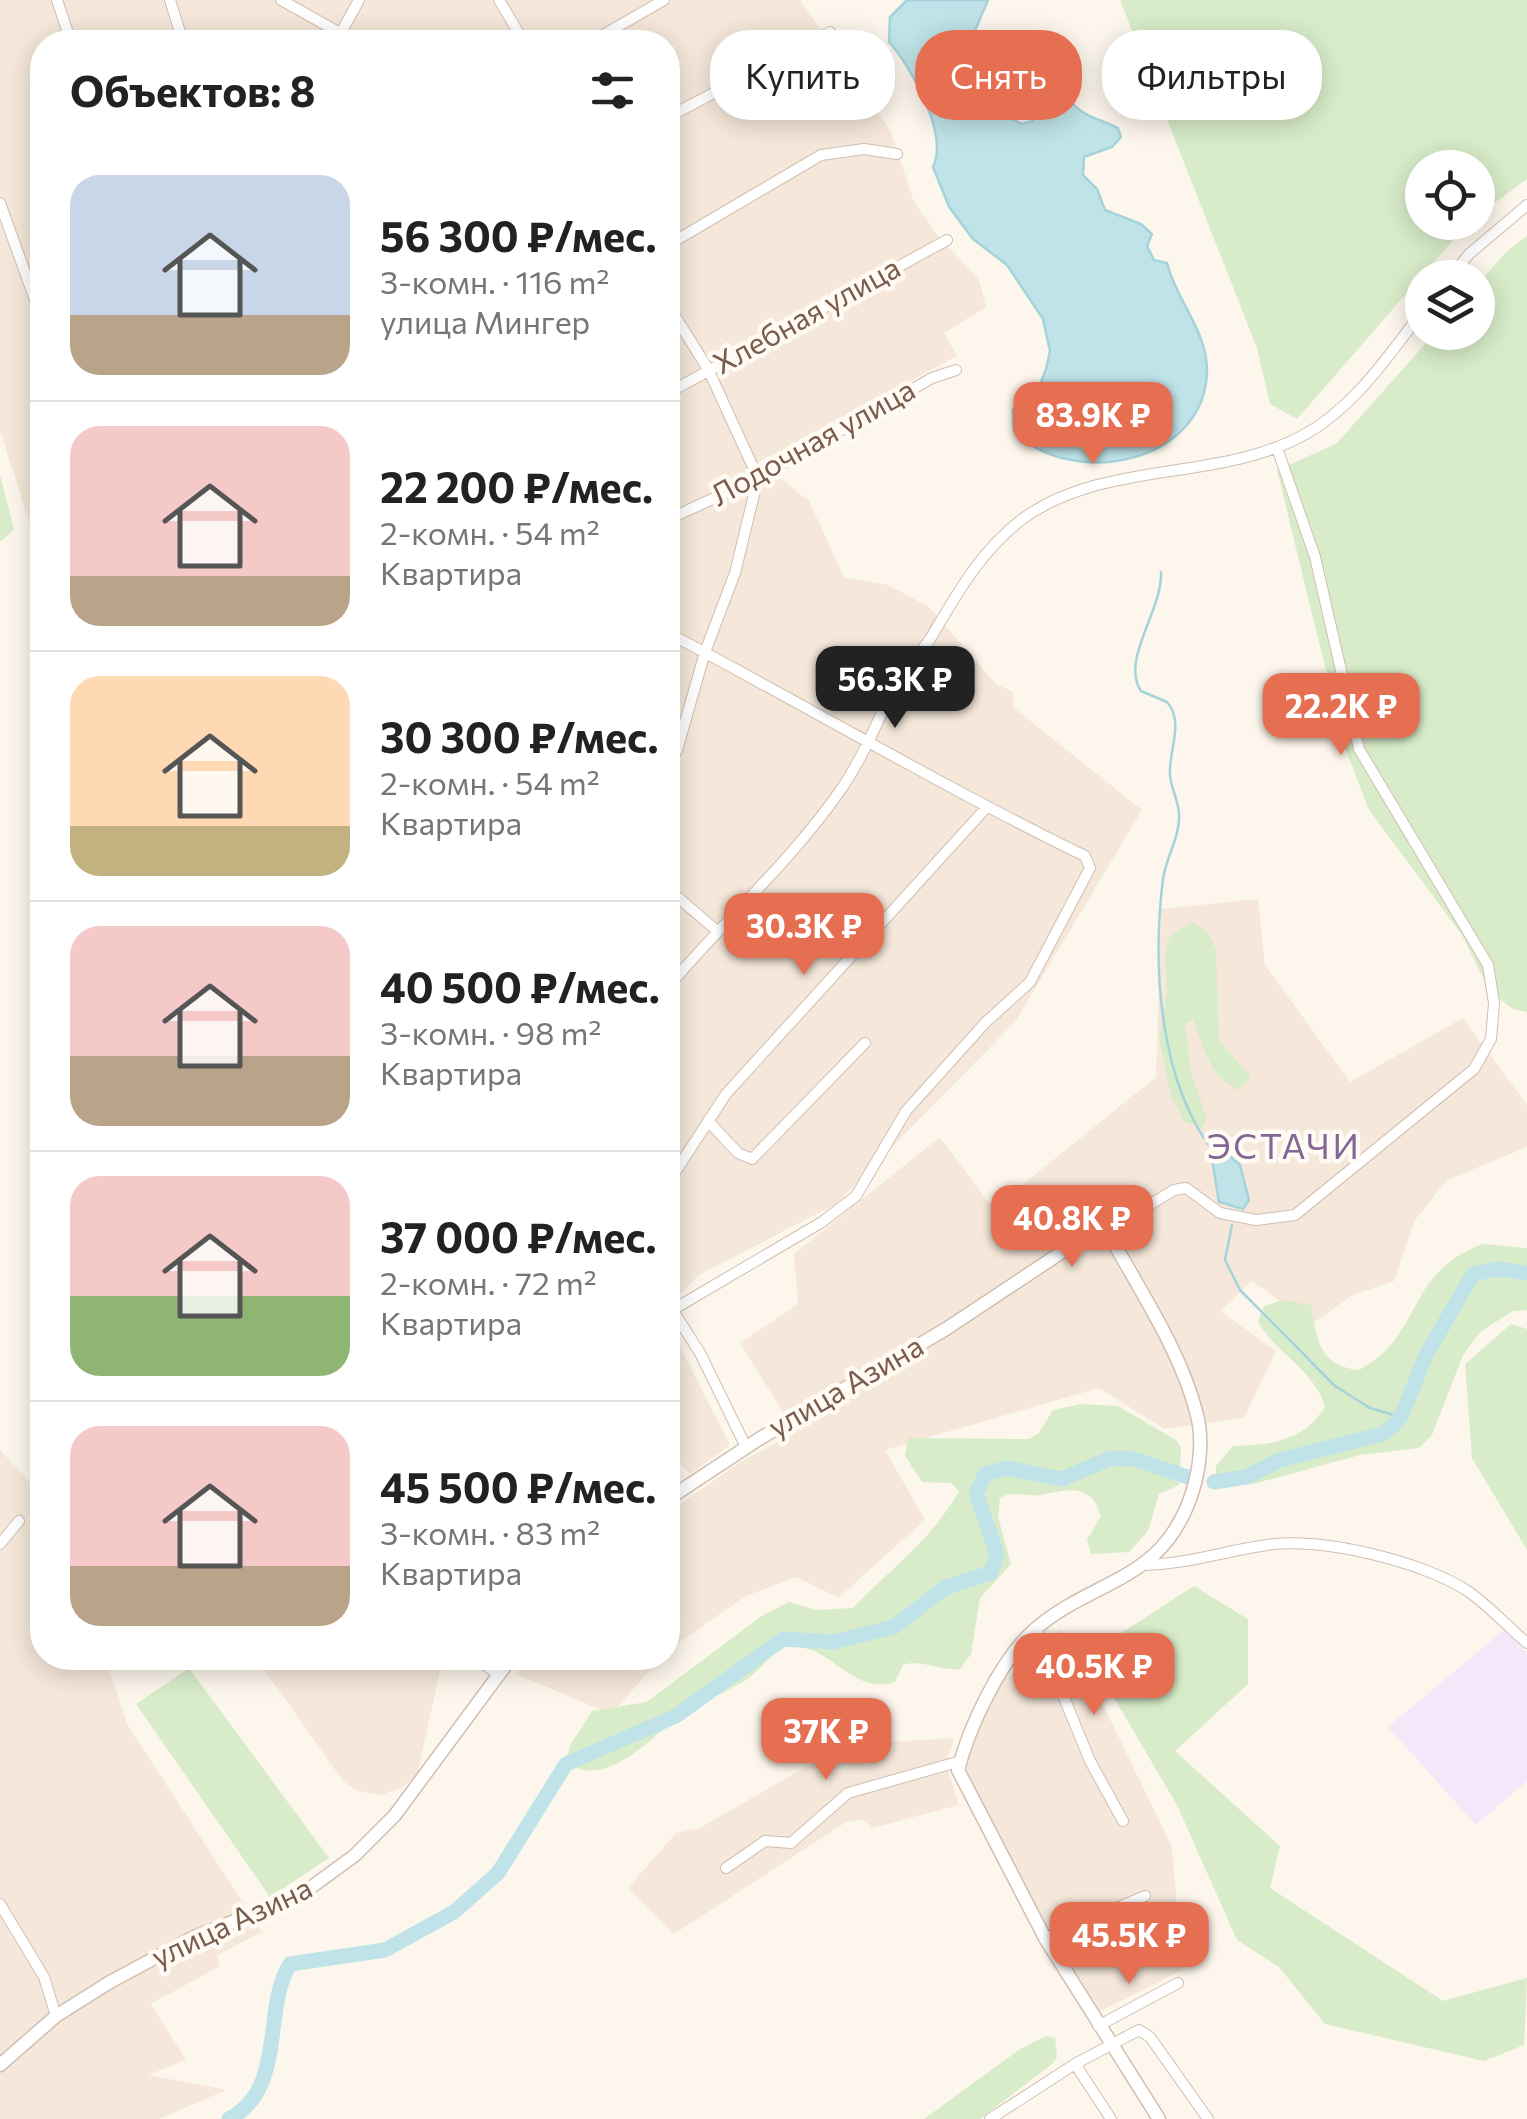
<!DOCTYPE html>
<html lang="ru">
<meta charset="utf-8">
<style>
body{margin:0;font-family:Commissioner,sans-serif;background:#f2f2f2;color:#222;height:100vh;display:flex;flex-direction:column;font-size:38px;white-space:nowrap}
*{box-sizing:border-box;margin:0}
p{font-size:32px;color:#767676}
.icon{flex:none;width:55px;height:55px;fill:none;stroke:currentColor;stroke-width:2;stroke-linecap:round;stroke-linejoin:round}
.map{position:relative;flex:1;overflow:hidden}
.panel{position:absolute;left:30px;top:30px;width:650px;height:1640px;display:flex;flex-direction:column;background:#fff;border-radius:40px;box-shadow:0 5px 25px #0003}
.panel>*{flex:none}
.hud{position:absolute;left:710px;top:30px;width:665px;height:90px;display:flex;gap:20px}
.fabs{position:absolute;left:1405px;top:150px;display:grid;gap:20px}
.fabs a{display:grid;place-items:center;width:90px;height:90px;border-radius:50%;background:#fff;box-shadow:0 5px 25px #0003;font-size:50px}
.price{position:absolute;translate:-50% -85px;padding:0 22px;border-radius:20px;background:#e76f51;color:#fff;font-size:32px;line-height:65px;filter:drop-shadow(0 2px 5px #0008)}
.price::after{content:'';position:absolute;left:50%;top:60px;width:30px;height:22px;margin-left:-15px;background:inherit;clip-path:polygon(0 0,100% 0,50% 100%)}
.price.current{background:#222;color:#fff}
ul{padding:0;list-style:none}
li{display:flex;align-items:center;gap:30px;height:250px;padding:0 40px}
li+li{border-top:2px solid #e0e0e0}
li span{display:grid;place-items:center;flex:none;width:280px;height:200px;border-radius:30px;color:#555}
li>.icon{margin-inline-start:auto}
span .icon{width:120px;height:120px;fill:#fffc;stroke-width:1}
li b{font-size:42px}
h2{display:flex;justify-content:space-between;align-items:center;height:120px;padding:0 40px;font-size:42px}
.tag{padding:0 35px;border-radius:40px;background:#fff;box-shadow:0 5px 25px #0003;font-size:35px;line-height:90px}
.tag.current{background:#e76f51;color:#fff}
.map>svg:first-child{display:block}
.residential{fill:#f5e8da}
.education{fill:#f3e8fa}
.green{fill:#d8ecc9}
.water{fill:#bfe3e8;stroke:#a5d3da;stroke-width:2.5}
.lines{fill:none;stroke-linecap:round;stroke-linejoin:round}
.stream{stroke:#a5d3da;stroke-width:2.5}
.river{stroke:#bfe3e8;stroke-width:15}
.minor-casing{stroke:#d1beb0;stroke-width:12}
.tertiary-casing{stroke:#d1beb0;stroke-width:15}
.minor{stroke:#fff;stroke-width:10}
.tertiary{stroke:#fff;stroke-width:12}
.labels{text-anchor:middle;stroke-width:9;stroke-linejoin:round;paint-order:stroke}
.street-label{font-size:30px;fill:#7a5c4d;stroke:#fffaf3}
.quarter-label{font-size:35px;letter-spacing:2.5px;fill:#846695;stroke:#fffaf3}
</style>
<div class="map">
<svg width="1527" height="2119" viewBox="0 0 1527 2119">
<rect width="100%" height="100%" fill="#fdf6ec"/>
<path class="residential" d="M 0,0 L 800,0 L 891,132 L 914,202 L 939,237 L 979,279 L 986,307 L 944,333 L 957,356 L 759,462 L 809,501 L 844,577 L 888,585 L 929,607 L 996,684 L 1013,692 L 1013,707 L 1142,810 L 1015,1022 L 836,1204 L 699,1275 L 668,1306 L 668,42 L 42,42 L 42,563 L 0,430 Z
M 1258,899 L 1265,965 L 1350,1082 L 1463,1018 L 1527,1105 L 1527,1147 L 1447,1180 L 1415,1220 L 1394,1281 L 1353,1295 L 1312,1324 L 1252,1281 L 1220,1311 L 1276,1351 L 1244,1418 L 1165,1429 L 1099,1388 L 885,1450 L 925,1520 L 838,1598 L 796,1577 L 746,1596 L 668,1650 L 668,1513 L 740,1462 L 796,1433 L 740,1343 L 798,1304 L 794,1254 L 940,1137 L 989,1203 L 1011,1194 L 1156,1077 L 1161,909 Z
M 42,919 L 42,1041 L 34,1028 Z
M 668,1323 L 730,1445 L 690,1474 L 668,1450 Z
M 0,1450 L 42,1495 L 42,1658 L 106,1658 L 127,1724 L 262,1932 L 217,1955 L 220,1966 L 151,2004 L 186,2060 L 148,2075 L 226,2090 L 159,2119 L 0,2119 Z
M 1060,1630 L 1079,1655 L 1172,1847 L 1182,1970 L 1095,2014 L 961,1771 L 995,1688 Z
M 256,1658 L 443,1658 L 417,1775 L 402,1788 L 380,1795 L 357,1791 L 343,1781 Z
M 528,1658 L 661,1658 L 611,1714 L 516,1674 Z
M 954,1738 L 946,1765 L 959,1805 L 872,1828 L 862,1819 L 846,1822 L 674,1934 L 628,1888 L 676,1833 L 700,1828 L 830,1753 L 841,1758 L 888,1742 Z"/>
<path class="education" d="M 1504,1630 L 1527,1653 L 1527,1781 L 1476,1825 L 1388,1727 Z"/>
<path class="green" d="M 1120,0 L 1527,0 L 1527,179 L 1478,215 L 1478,168 L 1422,168 L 1422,222 L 1468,223 L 1297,419 L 1270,404 L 1257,348 Z
M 1527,236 L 1527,1012 L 1513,1009 L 1490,992 L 1462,935 L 1369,810 L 1344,745 L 1277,470 L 1336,444 L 1435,333 L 1478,332 L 1478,284 L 1507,251 Z
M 0,475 L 14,529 L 2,541 L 0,540 Z
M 1194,922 L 1208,933 L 1216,949 L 1219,1041 L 1251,1077 L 1239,1090 C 1211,1080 1203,1046 1193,1020 L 1185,1023 L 1191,1072 L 1207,1119 L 1202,1128 L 1184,1121 L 1171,1096 L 1159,1038 L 1167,992 L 1165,953 L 1170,935 Z
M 1482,1244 L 1527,1248 L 1527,1310 L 1513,1311 L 1480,1332 L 1463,1355 L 1432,1435 L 1419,1448 L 1360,1455 L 1253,1484 L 1239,1485 L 1216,1476 L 1216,1466 L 1233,1446 C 1270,1445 1306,1441 1325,1406 C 1314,1370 1276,1353 1258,1322 L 1264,1306 L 1283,1300 L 1311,1305 C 1317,1340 1319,1366 1359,1370 C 1425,1335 1402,1276 1482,1244 Z
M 1511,1324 L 1527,1329 L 1527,1550 L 1472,1458 L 1465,1364 Z
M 1081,1404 L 1118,1406 L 1176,1440 L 1181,1448 L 1179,1485 L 1159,1494 L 1148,1531 L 1129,1552 L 1091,1554 L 1087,1540 L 1101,1516 C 1091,1481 1066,1490 1040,1495 C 1026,1497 1013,1490 1000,1498 L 998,1517 L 1011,1564 L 980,1598 L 971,1654 L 960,1669 C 940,1671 921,1659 903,1665 L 895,1682 C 863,1693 842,1665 816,1652 C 807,1647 795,1647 785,1646 C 769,1655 759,1672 743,1682 C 723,1694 699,1701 681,1715 C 653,1736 603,1793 566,1761 L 571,1744 L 592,1711 L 647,1702 L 763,1615 L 789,1602 L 816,1610 L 853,1608 C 891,1568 932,1540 959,1491 L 951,1483 L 922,1482 L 905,1456 L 908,1438 L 1029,1439 L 1038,1434 L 1053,1410 Z
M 1194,1586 L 1248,1619 L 1248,1684 L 1175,1751 L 1280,1846 L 1270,1888 L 1443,2001 L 1527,1978 L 1524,2045 L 1484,2061 L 1325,2024 L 1279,1967 L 1237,1940 L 1177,1805 L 1107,1686 L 1115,1637 Z
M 189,1668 L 329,1858 L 270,1897 L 136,1704 Z
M 1046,2036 L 1055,2038 L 1057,2057 L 1052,2064 L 980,2119 L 924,2119 L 1020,2049 Z"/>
<path class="water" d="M 907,0 L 988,0 L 971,40 L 998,112 L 1022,124 L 1033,121 L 1039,99 C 1067,89 1061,96 1081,111 C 1090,118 1107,122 1118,128 L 1121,137 L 1112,147 L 1084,157 L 1083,175 L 1097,189 L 1105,210 L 1141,224 L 1152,234 L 1147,246 L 1154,260 L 1167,263 C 1176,300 1207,331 1207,370 C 1206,464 1072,490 1014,431 L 1013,410 L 1037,392 L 1046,369 L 1050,351 L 1043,319 L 1007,265 L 973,239 L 949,207 L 933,167 C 949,135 911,66 889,42 L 890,17 Z
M 1226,1153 L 1240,1165 L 1249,1200 L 1243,1209 L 1219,1202 L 1212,1159 Z"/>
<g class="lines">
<path class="stream" d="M 1161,572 C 1163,609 1120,661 1141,691 L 1167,702 C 1185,722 1168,752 1170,775 C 1171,788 1178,800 1179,813 C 1181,835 1166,857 1163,879 C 1152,967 1159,1086 1217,1156
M 1232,1225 L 1225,1260 L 1240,1290 L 1335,1386 L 1370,1408 L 1401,1417"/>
<path class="river" d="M 1214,1482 L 1246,1477 L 1280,1460 L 1382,1434 L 1393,1426 L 1401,1417 L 1426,1355 L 1473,1274 L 1498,1269 L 1527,1273
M 229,2119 C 287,2089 262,2008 290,1964 L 385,1950 L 454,1912 L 498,1873 L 566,1764 L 676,1716 L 783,1639 L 833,1642 L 894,1627 L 946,1587 L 991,1573 L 997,1554 L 976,1494 L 985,1474 L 1007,1468 L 1062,1479 L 1111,1458 L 1134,1459 L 1188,1477"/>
<g class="minor-casing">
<path id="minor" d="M 57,0 L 71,42
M 170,0 L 183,42
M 281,0 L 356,42
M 499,0 L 524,42
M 336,42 L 359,0
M 591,42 L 664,0
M 668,117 L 830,32
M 0,203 L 42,319
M 668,245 L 821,155 L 864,149 L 897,154
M 1450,278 L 1469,254 L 1527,205
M 668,305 L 708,369 L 758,478 L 735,573 L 705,652 L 677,750 L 668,767
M 668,393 L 947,240
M 671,518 L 758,478 L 932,378 L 956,370
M 668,633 C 807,706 943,787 1085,856 L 1090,868 L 1030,982 L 985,1023 L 906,1111 L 856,1196 L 822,1222 L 674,1309
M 668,889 L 716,930
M 668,987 C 723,922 794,858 842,788 C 865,754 879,717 897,681 C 905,665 920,654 930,639 C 957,594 979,553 1021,520 C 1101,460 1216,482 1302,436 C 1353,409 1388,356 1422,312
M 708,1121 L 738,1153 L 752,1159 L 865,1043
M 668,1183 L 726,1094 L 986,808
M 1107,1231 L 1174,1190 L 1186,1188 L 1220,1213 L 1256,1220 L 1295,1215 L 1474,1069 L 1491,1039 L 1494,1003 L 1488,965 L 1359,749 L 1315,557 L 1277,448
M 668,1303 L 700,1353 L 746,1447
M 0,1544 L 19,1521
M 1145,1565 C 1187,1564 1225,1551 1267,1545 C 1318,1536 1426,1562 1469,1592 C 1489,1606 1508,1627 1527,1643
M 1036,1629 L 1090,1761 L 1123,1821
M 474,1658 L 500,1675
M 726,1868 L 765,1841 L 791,1843 L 848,1793 L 961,1761
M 0,1904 L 44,1977 L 56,2016
M 1045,1938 L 1145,1896
M 1098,2026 L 1178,1983
M 1075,2064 L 1111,2119
M 990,2119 L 1075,2064 L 1139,2030 L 1150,2037 L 1208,2119"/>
</g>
<g class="tertiary-casing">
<path id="tertiary" d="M 668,1499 L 759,1439 L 946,1329 L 1089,1234 L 1107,1231 C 1139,1289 1181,1351 1197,1415 C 1203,1438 1200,1467 1193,1490 C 1164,1584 1094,1577 1033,1631 C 1000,1661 969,1727 958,1770 L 1045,1938 L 1159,2119
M 0,2065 L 56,2016 L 110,1982 L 194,1937 L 299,1896 L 354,1856 L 395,1815 L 511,1658"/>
</g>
<use href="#minor" class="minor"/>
<use href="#tertiary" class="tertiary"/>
</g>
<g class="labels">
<g class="street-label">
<text transform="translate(807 316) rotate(-29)" y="10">Хлебная улица</text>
<text transform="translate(813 443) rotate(-29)" y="10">Лодочная улица</text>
<text transform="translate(846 1387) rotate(-30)" y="10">улица Азина</text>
<text transform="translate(232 1923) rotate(-25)" y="10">улица Азина</text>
</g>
<g class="quarter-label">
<text x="1284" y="1159">ЭСТАЧИ</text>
</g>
</g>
</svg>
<div class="fabs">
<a><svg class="icon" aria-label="locate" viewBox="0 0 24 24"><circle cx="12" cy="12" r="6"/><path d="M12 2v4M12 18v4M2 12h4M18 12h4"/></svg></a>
<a><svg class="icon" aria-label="layers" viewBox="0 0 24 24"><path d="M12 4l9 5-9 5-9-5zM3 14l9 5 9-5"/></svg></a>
</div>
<b class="price" style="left:1093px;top:467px">83.9K ₽</b>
<b class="price current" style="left:895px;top:731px">56.3K ₽</b>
<b class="price" style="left:1341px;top:758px">22.2K ₽</b>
<b class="price" style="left:804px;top:978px">30.3K ₽</b>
<b class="price" style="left:1072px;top:1270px">40.8K ₽</b>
<b class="price" style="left:1094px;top:1718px">40.5K ₽</b>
<b class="price" style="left:826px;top:1783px">37K ₽</b>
<b class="price" style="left:1129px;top:1987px">45.5K ₽</b>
<div class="hud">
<a class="tag">Купить</a>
<a class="tag current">Снять</a>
<a class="tag">Фильтры</a>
</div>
<section class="panel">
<h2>Объектов: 8<svg class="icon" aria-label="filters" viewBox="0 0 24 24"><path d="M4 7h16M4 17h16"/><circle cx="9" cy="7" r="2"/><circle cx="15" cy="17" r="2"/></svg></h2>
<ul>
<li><span style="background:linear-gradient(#c9d6e8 70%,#b9a48a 0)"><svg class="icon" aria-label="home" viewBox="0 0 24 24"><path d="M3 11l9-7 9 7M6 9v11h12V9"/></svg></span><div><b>56 300 ₽/мес.</b><p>3-комн. · 116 m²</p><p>улица Мингер</p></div></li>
<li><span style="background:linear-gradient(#f6c9c9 75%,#b9a48a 0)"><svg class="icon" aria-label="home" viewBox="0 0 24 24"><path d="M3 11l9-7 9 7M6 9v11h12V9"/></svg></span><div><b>22 200 ₽/мес.</b><p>2-комн. · 54 m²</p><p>Квартира</p></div></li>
<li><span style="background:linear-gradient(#ffd9b3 75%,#c2b280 0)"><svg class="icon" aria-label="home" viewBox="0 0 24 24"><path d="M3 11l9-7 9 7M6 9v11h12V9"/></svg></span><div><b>30 300 ₽/мес.</b><p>2-комн. · 54 m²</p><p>Квартира</p></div></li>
<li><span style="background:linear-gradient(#f6c9c9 65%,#b9a48a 0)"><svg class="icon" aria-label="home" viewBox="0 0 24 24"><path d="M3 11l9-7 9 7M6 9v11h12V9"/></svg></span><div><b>40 500 ₽/мес.</b><p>3-комн. · 98 m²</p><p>Квартира</p></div></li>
<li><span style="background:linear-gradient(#f6c9c9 60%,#8fb573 0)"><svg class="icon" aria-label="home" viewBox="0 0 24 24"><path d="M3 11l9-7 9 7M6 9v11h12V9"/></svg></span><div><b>37 000 ₽/мес.</b><p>2-комн. · 72 m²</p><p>Квартира</p></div></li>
<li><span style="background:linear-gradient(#f6c9c9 70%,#b9a48a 0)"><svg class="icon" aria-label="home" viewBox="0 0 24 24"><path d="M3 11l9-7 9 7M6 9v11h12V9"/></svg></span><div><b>45 500 ₽/мес.</b><p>3-комн. · 83 m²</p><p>Квартира</p></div></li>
</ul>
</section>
</div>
